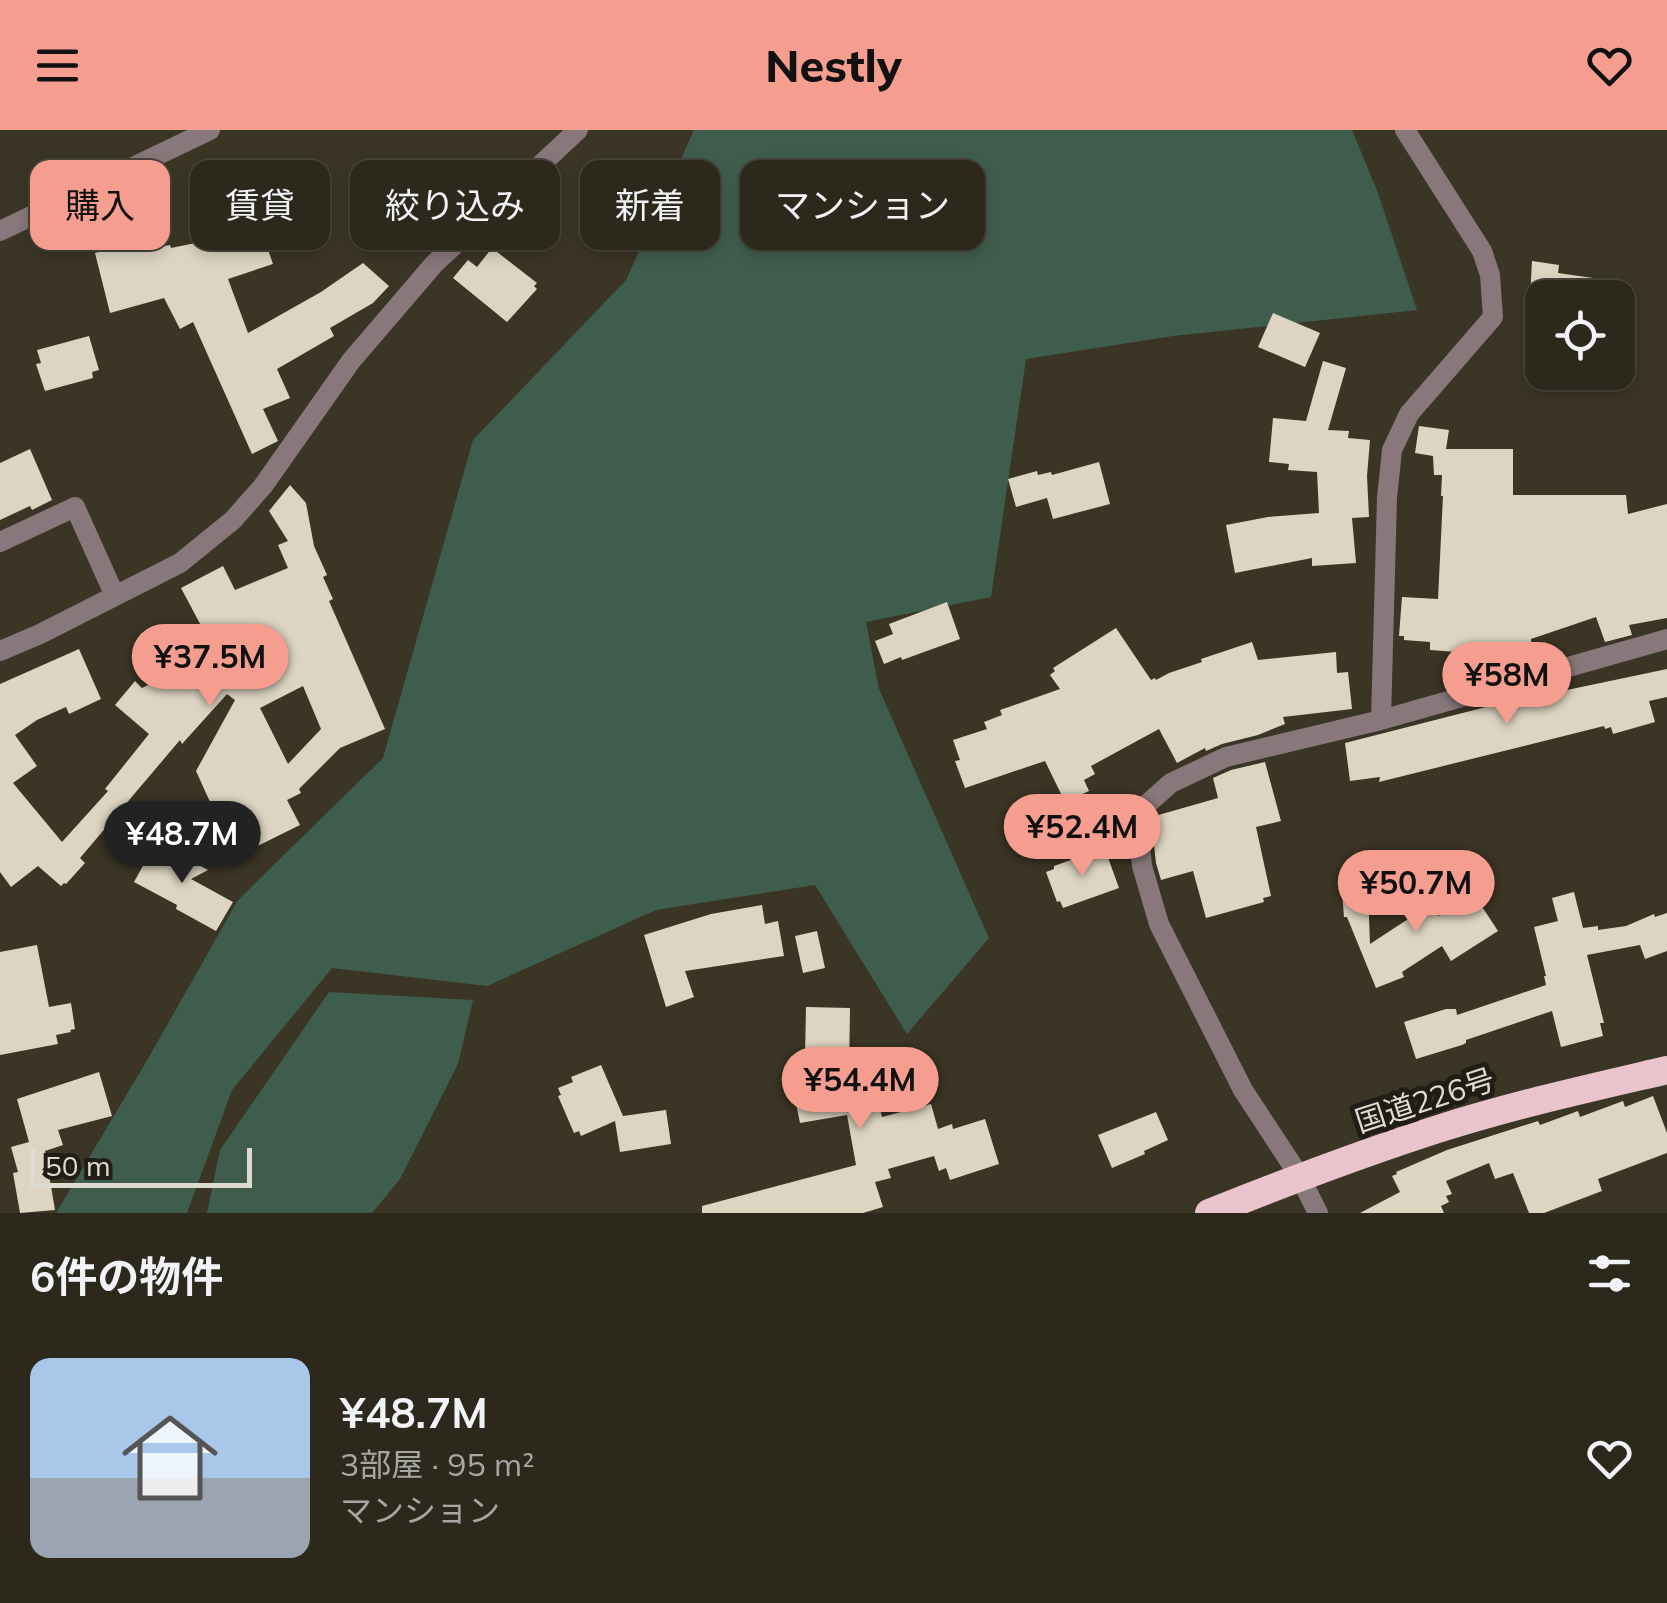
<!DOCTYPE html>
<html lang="ja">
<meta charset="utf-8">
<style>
body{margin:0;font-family:Mulish,"Noto Sans JP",sans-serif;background:#383429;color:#f1f3f6;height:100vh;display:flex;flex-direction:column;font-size:38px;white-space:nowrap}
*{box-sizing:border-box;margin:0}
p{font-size:32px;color:#a6a6a3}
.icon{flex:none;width:55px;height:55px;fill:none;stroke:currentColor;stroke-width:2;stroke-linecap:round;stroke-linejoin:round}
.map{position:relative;height:1083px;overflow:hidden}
.sheet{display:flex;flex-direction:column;background:#2c281c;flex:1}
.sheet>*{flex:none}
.top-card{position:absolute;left:30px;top:30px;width:1000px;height:90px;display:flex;gap:20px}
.fabs{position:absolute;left:1525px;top:150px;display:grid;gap:20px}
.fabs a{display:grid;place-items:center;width:110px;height:110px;border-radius:20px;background:#2c281c;box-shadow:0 5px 15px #0003,0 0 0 2px #48443b;font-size:50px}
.scale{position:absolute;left:30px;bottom:25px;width:222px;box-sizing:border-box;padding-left:10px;border:5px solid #dedbd0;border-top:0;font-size:28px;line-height:35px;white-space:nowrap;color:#dedbd0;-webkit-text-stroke:8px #201d16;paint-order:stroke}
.price{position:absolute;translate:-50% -85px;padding:0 22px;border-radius:35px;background:#f59d8f;color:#111;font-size:32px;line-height:65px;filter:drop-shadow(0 2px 5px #0008)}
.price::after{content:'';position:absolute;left:50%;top:60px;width:30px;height:22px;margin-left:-15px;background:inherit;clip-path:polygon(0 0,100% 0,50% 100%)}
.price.active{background:#222;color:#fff}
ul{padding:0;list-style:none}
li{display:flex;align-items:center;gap:30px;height:250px;padding:0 30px}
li+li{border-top:2px solid #48443b}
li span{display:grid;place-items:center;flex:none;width:280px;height:200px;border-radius:20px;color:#555}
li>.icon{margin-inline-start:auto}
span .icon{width:120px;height:120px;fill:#fffc;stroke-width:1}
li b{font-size:42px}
h2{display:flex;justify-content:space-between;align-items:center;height:120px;padding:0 30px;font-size:42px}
.pill{padding:0 35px;border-radius:20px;background:#2c281c;box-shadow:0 5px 15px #0003,0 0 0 2px #48443b;font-size:35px;line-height:90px}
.pill.active{background:#f59d8f;color:#111}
header{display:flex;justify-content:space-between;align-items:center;height:130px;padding:0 30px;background:#f59d8f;color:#111;font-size:45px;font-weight:800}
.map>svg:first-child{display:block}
.green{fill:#3f5d4d}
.building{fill:#ddd5c1;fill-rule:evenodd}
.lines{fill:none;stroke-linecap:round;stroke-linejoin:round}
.minor{stroke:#88777b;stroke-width:20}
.tertiary{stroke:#88777b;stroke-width:20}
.trunk{stroke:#eac4cc;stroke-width:28}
.labels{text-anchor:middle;stroke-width:10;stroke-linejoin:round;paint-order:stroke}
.street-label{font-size:30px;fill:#dedbd0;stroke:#201d16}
</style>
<header><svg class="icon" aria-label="menu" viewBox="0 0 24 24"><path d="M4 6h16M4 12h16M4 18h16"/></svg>Nestly<svg class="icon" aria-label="heart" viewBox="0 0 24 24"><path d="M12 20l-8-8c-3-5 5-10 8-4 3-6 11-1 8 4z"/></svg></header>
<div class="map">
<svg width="1667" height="1083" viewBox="0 0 1667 1083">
<rect width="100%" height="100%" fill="#3b3525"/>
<path class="green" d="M 694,0 L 1352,0 L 1378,63 L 1417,180 L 1173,206 L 1026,229 L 991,467 L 866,492 L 879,559 L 989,808 L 907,904 L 815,755 L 656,780 L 487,856 L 332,838 L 232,960 L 187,1083 L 56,1083 L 149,927 L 238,770 L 383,628 L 473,310 L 626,150 Z
M 329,862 L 473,870 L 458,934 L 400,1049 L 372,1083 L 207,1083 L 220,1020 Z"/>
<path class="building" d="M 259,94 L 273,134 L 228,149 L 248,203 L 321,162 L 363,133 L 389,156 L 373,173 L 330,198 L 334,206 L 277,239 L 290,268 L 263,279 L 278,311 L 252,324 L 193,192 L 180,199 L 164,168 L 110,183 L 95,123 L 129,114 L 132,122 L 170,115 L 171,118 L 220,108 Z
M 492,118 L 537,153 L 534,156 L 537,159 L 507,192 L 453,148 L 468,130 L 477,137 Z
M 1532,131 L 1559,135 L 1558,143 L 1628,153 L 1627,168 L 1530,168 Z
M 1273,183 L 1320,203 L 1305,237 L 1258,217 Z
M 89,206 L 99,240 L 92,242 L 93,248 L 45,261 L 36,234 L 41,233 L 37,220 Z
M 1323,231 L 1346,238 L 1328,300 L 1349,301 L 1348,308 L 1370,310 L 1367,346 L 1369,387 L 1352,388 L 1356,433 L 1312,436 L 1312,428 L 1235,443 L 1226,395 L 1268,387 L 1319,383 L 1317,342 L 1288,340 L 1289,334 L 1269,332 L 1273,288 L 1306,291 Z
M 1419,296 L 1449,300 L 1446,319 L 1513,319 L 1513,365 L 1626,365 L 1628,384 L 1667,374 L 1667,488 L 1629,495 L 1632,505 L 1605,512 L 1596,487 L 1531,509 L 1532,529 L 1481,532 L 1480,529 L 1471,530 L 1470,523 L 1430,520 L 1430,512 L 1404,510 L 1404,506 L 1399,506 L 1402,467 L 1438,469 L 1443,366 L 1441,366 L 1442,345 L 1434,345 L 1433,326 L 1415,323 Z
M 30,319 L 52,370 L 32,380 L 30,376 L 0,390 L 0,333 Z
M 1099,332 L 1110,374 L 1053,389 L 1047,368 L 1016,377 L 1008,349 L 1037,341 L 1038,345 L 1051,342 L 1052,345 Z
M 290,355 L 306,373 L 314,416 L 327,445 L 323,447 L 333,469 L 329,471 L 385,599 L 340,618 L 299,659 L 301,663 L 287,670 L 300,695 L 235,727 L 196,641 L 235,570 L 227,564 L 182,614 L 180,610 L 80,728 L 85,733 L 66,754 L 64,753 L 61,756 L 38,736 L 11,757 L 0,742 L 0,554 L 79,519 L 101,569 L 69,584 L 66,577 L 37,590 L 15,605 L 37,636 L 13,653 L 62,712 L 108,661 L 105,659 L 149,604 L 115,575 L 135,551 L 142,558 L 192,533 L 185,519 L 191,516 L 190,513 L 206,505 L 181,458 L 223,436 L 235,460 L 288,438 L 278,415 L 288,411 L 269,381 ZM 303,556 L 321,599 L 288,634 L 260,578 Z
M 947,472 L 960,509 L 902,530 L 901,527 L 884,534 L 875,511 L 893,504 L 889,494 Z
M 1116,498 L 1151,550 L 1155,548 L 1156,550 L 1169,543 L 1202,532 L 1201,529 L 1252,512 L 1258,530 L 1336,522 L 1337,543 L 1348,542 L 1352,579 L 1283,587 L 1285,594 L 1258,605 L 1222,614 L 1206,621 L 1205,618 L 1177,633 L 1159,599 L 1091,636 L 1095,644 L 1084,650 L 1089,661 L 1065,672 L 1045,631 L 965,658 L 955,631 L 960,630 L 953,610 L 987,599 L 984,592 L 1002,585 L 1000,580 L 1060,559 L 1050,545 L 1055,541 L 1053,538 Z
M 1667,539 L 1667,567 L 1649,571 L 1655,592 L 1613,604 L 1611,597 L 1605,599 L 1604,596 L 1379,652 L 1380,647 L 1350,651 L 1345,613 L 1486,577 Z
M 1265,632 L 1281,691 L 1256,697 L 1271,766 L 1263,768 L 1264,772 L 1206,788 L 1193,741 L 1161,750 L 1156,733 L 1151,689 L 1155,686 L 1218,668 L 1213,648 L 1231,640 Z
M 156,712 L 208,740 L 191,749 L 233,772 L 216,801 L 176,779 L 177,775 L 134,752 Z
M 1093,722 L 1094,726 L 1106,722 L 1119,758 L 1063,778 L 1060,771 L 1057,772 L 1046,742 L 1054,739 L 1054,736 Z
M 1368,760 L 1370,814 L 1431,774 L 1439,786 L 1473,763 L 1498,801 L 1451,831 L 1442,816 L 1402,842 L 1404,847 L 1376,858 L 1347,787 L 1344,787 L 1342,761 Z
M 1574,762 L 1583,798 L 1598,796 L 1598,800 L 1626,796 L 1654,784 L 1655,787 L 1667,783 L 1667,821 L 1645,829 L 1640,815 L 1587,825 L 1604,893 L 1600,893 L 1603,906 L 1561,917 L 1552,881 L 1466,910 L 1466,913 L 1462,915 L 1416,929 L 1404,892 L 1446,879 L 1456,879 L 1457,885 L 1546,855 L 1544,846 L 1546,846 L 1534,797 L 1558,791 L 1552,768 Z
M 762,775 L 765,794 L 778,791 L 784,826 L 685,841 L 694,867 L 666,877 L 644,805 L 711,784 Z
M 817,801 L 825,838 L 803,843 L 795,806 Z
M 37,815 L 49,877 L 71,873 L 75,899 L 70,900 L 71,902 L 56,905 L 58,914 L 0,925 L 0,822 Z
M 806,877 L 850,878 L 849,942 L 870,937 L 882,987 L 931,974 L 938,999 L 952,994 L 953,999 L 985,989 L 999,1034 L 950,1050 L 946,1038 L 939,1041 L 934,1026 L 888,1039 L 891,1048 L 875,1052 L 883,1077 L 863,1083 L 702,1083 L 702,1076 L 856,1035 L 847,985 L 800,993 L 791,949 L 805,947 L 800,925 L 805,925 Z
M 601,935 L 623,986 L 666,980 L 671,1014 L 620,1022 L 615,991 L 581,1006 L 579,1001 L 574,1003 L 558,966 L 561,965 L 558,958 L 573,952 L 571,947 Z
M 99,942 L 112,986 L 58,1000 L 63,1015 L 45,1021 L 55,1080 L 20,1083 L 13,1043 L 18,1042 L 11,1017 L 29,1012 L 17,969 Z
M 1653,966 L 1667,1003 L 1667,1023 L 1598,1049 L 1602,1061 L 1544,1083 L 1529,1083 L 1513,1043 L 1495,1049 L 1489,1033 L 1446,1051 L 1452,1064 L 1446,1066 L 1449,1072 L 1441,1076 L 1444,1083 L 1360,1083 L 1400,1062 L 1392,1046 L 1397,1044 L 1396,1042 L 1447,1020 L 1538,991 L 1540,995 L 1578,981 L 1580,987 L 1623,971 L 1625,977 Z
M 1156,982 L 1168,1010 L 1144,1021 L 1145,1024 L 1112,1038 L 1098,1005 Z"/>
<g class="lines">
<path class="minor" d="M 0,412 L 75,377 L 115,466
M 0,521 L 40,504 L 180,433 L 233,390 L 263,356 L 351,231 L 434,134 L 578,0
M 1381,590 L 1387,368 L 1392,320 L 1409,284 L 1493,187 L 1490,145 L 1482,121 L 1405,0
M 1318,1083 L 1300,1047 L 1243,960 L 1159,794 L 1142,736 L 1137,683 L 1171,653 L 1226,627 L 1381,590 L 1667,509"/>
<path class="tertiary" d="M 0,101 L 210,0"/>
<path class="trunk" d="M 1209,1083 C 1284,1053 1360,1024 1438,999 C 1513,975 1590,958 1667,940"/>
</g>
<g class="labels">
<g class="street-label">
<text transform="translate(1425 971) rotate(-18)" y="10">国道226号</text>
</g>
</g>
</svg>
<div class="fabs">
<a><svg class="icon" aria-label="locate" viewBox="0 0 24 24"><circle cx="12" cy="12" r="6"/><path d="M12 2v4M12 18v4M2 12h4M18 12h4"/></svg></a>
</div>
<div class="scale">50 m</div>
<b class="price" style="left:210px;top:579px">¥37.5M</b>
<b class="price" style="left:1507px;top:597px">¥58M</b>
<b class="price" style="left:1082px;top:749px">¥52.4M</b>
<b class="price active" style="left:182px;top:756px">¥48.7M</b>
<b class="price" style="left:1416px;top:805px">¥50.7M</b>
<b class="price" style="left:860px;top:1002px">¥54.4M</b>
<div class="top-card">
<a class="pill active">購入</a>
<a class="pill">賃貸</a>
<a class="pill">絞り込み</a>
<a class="pill">新着</a>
<a class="pill">マンション</a>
</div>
</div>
<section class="sheet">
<h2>6件の物件<svg class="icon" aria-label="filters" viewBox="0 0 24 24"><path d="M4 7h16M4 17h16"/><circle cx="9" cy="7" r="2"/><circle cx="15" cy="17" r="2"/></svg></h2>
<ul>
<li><span style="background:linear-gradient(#a9c7e8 60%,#9aa5b1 0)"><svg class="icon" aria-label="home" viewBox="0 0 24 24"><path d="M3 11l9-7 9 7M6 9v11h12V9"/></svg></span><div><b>¥48.7M</b><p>3部屋 · 95 m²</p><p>マンション</p></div><svg class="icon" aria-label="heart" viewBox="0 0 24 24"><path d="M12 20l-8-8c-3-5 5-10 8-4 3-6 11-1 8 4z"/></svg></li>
</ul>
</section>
